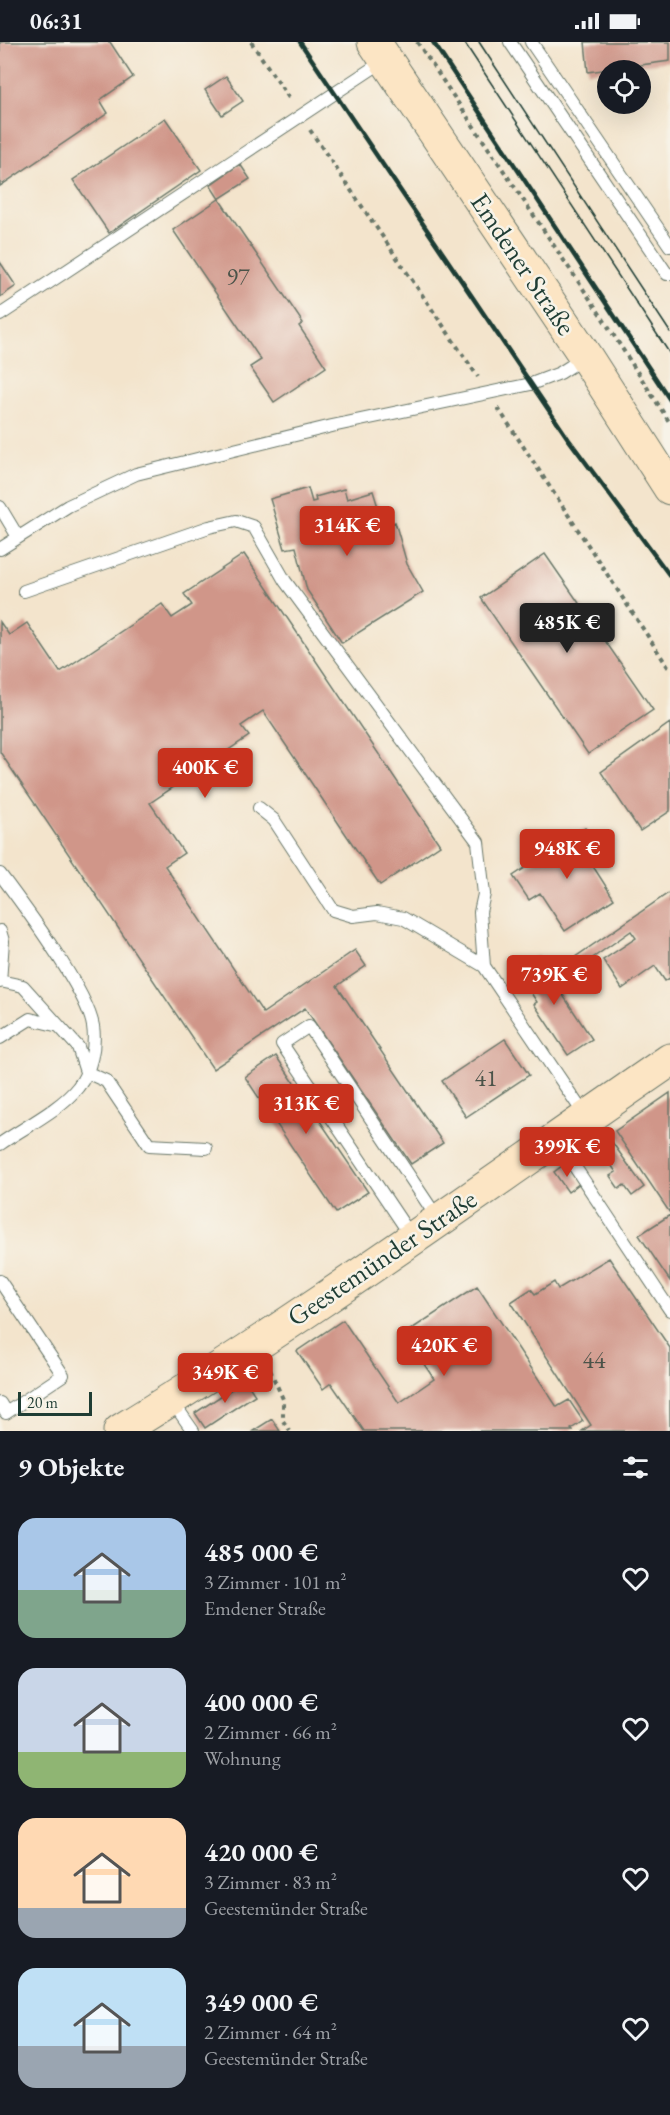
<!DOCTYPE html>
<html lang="de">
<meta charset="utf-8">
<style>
body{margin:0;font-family:"EB Garamond",serif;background:#20242c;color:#f1f3f6;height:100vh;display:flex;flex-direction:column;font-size:22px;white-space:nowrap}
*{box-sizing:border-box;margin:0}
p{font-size:20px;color:#9ea1a6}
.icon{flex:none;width:33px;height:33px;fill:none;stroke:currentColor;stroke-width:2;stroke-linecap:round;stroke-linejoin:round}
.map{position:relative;height:1389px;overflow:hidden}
.sheet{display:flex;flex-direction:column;background:#171b24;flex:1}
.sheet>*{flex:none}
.buttons{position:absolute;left:597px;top:18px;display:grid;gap:12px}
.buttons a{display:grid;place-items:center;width:54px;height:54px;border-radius:50%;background:#171b24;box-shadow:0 6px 24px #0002;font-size:30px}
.scale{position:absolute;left:18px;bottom:15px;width:74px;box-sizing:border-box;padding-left:6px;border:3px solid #1f3d34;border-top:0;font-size:16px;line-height:21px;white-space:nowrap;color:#1f3d34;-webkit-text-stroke:4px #f7f3e8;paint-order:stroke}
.price{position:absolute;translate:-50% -51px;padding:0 14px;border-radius:6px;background:#c8321e;color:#fff;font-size:20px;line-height:39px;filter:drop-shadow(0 2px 3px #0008)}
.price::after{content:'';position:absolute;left:50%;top:36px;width:18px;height:14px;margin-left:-9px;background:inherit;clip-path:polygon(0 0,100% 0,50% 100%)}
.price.current{background:#222;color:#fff}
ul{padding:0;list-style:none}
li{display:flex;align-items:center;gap:18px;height:150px;padding:0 18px}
li span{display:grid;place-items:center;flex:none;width:168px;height:120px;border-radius:18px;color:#555}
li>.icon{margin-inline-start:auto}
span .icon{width:72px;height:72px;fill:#fffc;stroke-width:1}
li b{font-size:26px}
h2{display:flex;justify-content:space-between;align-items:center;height:72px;padding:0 18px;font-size:26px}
.status{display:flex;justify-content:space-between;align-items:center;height:42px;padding:0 30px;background:#171b24;direction:ltr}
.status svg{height:16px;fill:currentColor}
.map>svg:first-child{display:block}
.building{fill:#d09689}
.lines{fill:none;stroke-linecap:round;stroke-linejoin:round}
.lane-casing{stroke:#697769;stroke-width:14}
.secondary-casing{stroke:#697769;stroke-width:35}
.path{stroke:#697769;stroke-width:4;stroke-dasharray:4.5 4.5;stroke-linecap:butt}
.lane{stroke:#fff;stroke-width:12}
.secondary{stroke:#fce5c4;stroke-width:33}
.tram{stroke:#1f3d34;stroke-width:1.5}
.rail{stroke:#1f3d34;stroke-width:4.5}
.labels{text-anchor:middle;stroke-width:5;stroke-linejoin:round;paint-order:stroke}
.number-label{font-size:24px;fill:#4b5349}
.street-label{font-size:27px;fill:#1f3d34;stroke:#f7f3e8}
</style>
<div class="status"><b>06:31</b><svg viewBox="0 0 49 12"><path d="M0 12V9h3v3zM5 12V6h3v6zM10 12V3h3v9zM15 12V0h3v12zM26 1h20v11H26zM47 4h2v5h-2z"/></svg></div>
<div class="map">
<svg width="670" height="1389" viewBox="0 0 670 1389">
<rect width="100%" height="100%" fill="#f7f3e8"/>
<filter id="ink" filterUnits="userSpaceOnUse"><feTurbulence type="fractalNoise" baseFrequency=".0167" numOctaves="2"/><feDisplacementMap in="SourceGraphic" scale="12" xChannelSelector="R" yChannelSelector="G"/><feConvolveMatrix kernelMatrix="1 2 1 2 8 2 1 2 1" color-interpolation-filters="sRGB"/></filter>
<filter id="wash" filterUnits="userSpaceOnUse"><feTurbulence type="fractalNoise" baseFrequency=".008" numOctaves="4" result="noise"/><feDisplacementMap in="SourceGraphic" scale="24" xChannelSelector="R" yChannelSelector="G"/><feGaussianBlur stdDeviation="1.35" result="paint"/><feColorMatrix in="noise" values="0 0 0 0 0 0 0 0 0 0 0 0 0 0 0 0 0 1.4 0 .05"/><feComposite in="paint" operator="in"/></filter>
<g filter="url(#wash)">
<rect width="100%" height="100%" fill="#f3e4cc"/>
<g id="blocks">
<path class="building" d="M 0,0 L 110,0 L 133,35 L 100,58 L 108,71 L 0,144 Z
M 585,0 L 670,0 L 670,19 L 588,30 Z
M 226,34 L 243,59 L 222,73 L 205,48 Z
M 165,76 L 201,128 L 109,191 L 73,138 Z
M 240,122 L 250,137 L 219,157 L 210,143 Z
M 219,157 L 303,281 L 299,284 L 326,325 L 274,360 L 250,325 L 261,318 L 173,188 Z
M 0,220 L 16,244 L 0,255 Z
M 308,446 L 312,460 L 316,459 L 315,455 L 344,447 L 347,457 L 373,449 L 384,484 L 395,480 L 407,522 L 423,550 L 342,601 L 307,548 L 296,505 L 285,507 L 270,457 Z
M 244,512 L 440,803 L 380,843 L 263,669 L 241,684 L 249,694 L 150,761 L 184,811 L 165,824 L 263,971 L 355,908 L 366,924 L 337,944 L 443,1101 L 411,1122 L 305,966 L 213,1027 L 0,710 L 0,580 L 9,593 L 27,581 L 60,630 L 162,562 L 172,576 L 192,563 L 184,552 Z
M 545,512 L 653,668 L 588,712 L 481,556 Z
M 670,681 L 670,769 L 640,789 L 601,730 Z
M 585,786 L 601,810 L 589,818 L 614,857 L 565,889 L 540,851 L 529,858 L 513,834 Z
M 670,850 L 670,936 L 665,939 L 655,924 L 622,947 L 603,918 L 636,896 L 631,889 L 574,929 L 568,920 Z
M 537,914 L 592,997 L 568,1013 L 534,962 L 537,960 L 516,928 Z
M 505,997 L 529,1033 L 466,1075 L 442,1039 Z
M 276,1014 L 368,1150 L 336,1171 L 245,1035 Z
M 670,1051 L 670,1171 L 615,1089 Z
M 612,1100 L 644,1145 L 632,1154 L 624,1143 L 619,1147 L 610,1134 L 616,1130 L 601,1108 Z
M 566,1121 L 580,1141 L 568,1150 L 554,1130 Z
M 670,1173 L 670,1239 L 639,1193 Z
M 609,1216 L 670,1306 L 670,1389 L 582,1389 L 591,1383 L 511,1260 L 531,1247 L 535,1252 L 554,1240 L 558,1247 Z
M 477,1244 L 557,1365 L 569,1358 L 583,1379 L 571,1387 L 573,1389 L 364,1389 L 331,1341 L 323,1347 L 297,1309 L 343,1278 L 399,1361 L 434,1337 L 404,1292 Z
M 245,1338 L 255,1353 L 205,1386 L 195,1371 Z
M 272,1377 L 280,1389 L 253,1389 Z"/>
</g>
</g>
<g filter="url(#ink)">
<use href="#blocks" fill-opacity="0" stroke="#697769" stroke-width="1.5"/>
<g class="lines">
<g class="lane-casing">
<path id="lane" d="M 510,0 L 667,232 L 670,232
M 531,0 L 670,204
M 0,273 L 385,18
M 0,465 L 18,495
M 0,507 L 68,464 L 136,432 L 332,384 L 531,342 L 560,331 L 585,315
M 24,549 L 209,485 L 236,479 L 254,485 L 285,539 L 478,800 L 484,852 L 480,870 L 484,924
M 259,766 L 274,778 L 333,868 L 353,874 L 377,871 L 403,876 L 484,924 L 586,1075
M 0,832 C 24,864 87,948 93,984 C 96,1004 91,1029 78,1045 C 61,1067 23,1086 0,1102
M 0,889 L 3,899 L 0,940
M 0,939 L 23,944 L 78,1005 L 86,1030 L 106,1039 L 149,1103 L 206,1106
M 0,996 L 30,977 L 59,984
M 557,1098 L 670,1268
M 411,1194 L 282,1002 L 309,984 L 438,1177
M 0,1239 L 63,1333 L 6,1371 L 0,1361
M 172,1359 L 193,1389"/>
</g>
<g class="secondary-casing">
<path id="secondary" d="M 374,0 L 586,315 L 670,446
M 120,1389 C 308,1274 488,1143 670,1018"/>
</g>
<path class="path" d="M 251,0 L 291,59
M 417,0 L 600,272 L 670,381
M 310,88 L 478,335
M 498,366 L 670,628
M 270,1328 L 283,1357 L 283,1379 L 290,1389"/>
<use href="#lane" class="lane"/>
<use href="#secondary" class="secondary"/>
<path class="tram" d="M 464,0 L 670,312
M 479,0 L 670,290"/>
<path class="rail" d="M 300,0 L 569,398 L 670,534
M 433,0 L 670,358"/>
</g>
</g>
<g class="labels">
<g class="number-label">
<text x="238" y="243">97</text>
<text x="486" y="1044">41</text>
<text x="594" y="1326">44</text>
</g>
<g class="street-label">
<text transform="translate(523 222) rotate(56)" y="9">Emdener Straße</text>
<text transform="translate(382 1216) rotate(-34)" y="9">Geestemünder Straße</text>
</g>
</g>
</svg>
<div class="buttons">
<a><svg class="icon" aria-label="locate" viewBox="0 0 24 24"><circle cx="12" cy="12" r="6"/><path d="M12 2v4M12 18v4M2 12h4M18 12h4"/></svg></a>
</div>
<div class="scale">20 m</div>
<b class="price" style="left:347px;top:515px">314K €</b>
<b class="price current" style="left:567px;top:612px">485K €</b>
<b class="price" style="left:205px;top:757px">400K €</b>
<b class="price" style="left:567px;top:838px">948K €</b>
<b class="price" style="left:554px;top:964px">739K €</b>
<b class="price" style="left:306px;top:1093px">313K €</b>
<b class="price" style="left:567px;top:1136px">399K €</b>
<b class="price" style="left:444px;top:1335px">420K €</b>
<b class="price" style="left:225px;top:1362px">349K €</b>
</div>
<section class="sheet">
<h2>9 Objekte<svg class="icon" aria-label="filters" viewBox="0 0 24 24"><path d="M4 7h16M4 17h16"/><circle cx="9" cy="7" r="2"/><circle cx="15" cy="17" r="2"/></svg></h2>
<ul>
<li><span style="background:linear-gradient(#a9c7e8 60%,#7fa58c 0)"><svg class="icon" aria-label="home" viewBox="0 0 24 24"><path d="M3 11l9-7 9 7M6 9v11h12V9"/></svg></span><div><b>485 000 €</b><p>3 Zimmer · 101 m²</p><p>Emdener Straße</p></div><svg class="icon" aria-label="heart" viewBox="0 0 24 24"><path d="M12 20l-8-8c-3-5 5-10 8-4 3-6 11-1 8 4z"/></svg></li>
<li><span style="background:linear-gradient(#c9d6e8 70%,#8fb573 0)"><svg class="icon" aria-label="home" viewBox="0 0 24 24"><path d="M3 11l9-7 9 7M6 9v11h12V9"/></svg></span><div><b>400 000 €</b><p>2 Zimmer · 66 m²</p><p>Wohnung</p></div><svg class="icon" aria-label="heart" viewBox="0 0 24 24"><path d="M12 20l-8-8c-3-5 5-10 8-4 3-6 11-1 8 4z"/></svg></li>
<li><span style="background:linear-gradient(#ffd9b3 75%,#9aa5b1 0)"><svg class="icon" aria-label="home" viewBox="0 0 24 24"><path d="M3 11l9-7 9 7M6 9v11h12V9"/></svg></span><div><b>420 000 €</b><p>3 Zimmer · 83 m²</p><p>Geestemünder Straße</p></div><svg class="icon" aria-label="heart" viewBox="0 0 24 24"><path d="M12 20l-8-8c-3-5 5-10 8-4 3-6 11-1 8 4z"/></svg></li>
<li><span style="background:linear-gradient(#bfe0f5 65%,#9aa5b1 0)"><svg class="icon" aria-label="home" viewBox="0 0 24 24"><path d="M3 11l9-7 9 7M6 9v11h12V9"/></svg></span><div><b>349 000 €</b><p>2 Zimmer · 64 m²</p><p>Geestemünder Straße</p></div><svg class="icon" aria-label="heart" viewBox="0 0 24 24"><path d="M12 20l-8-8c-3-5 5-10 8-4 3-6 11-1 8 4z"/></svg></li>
</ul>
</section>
